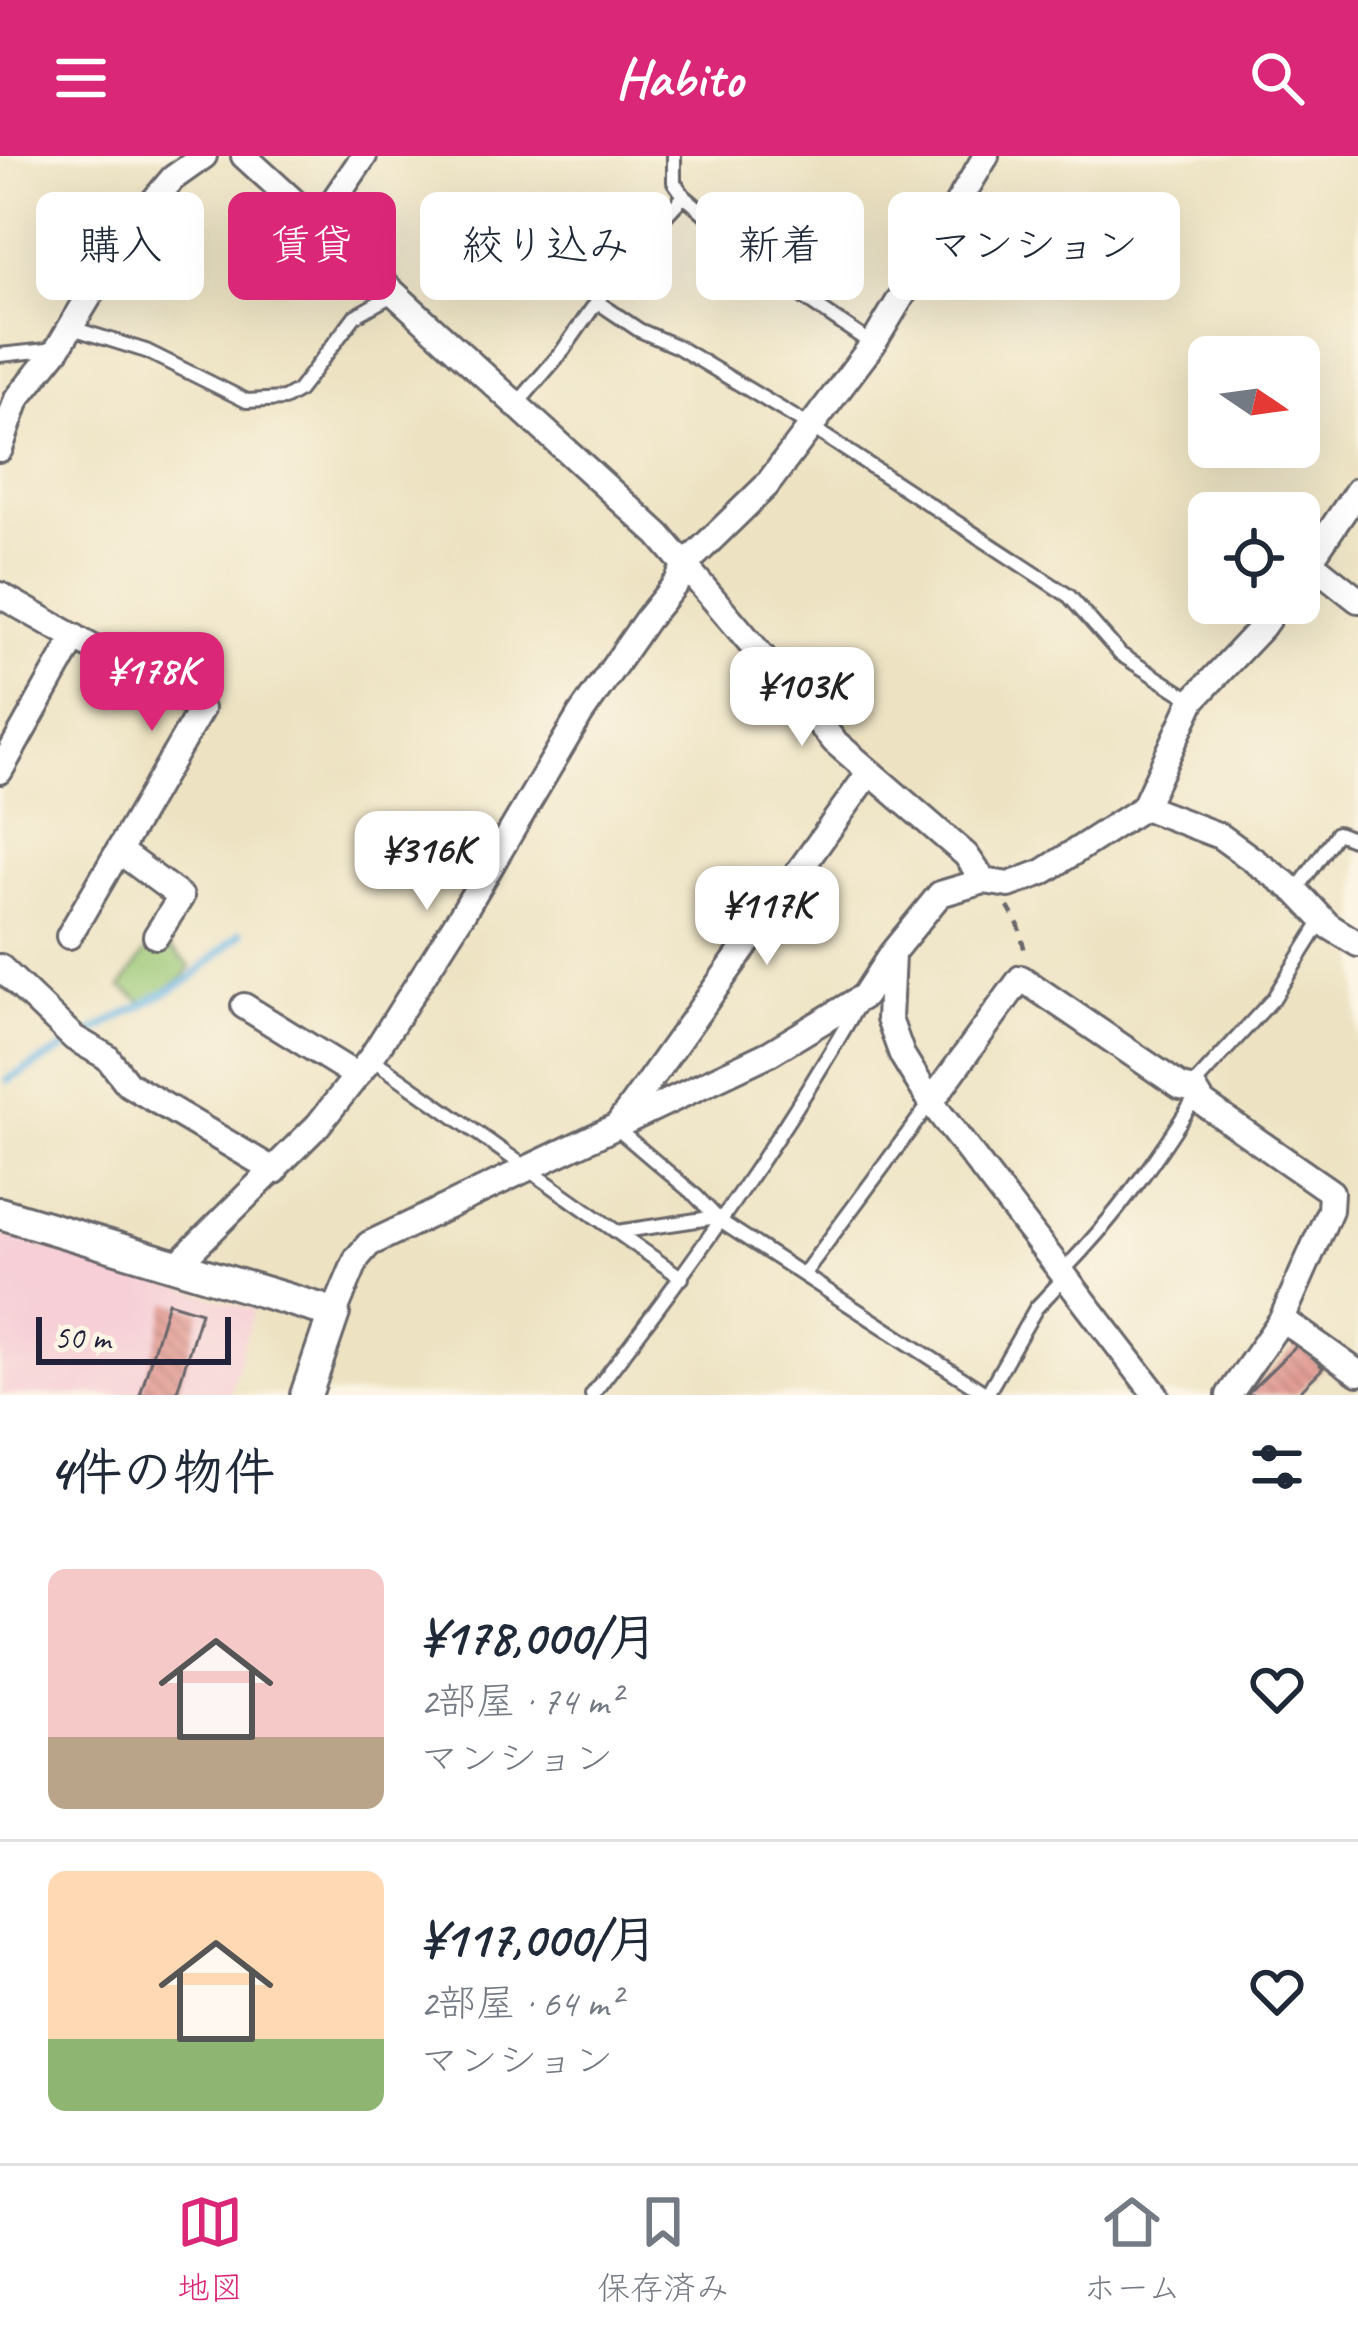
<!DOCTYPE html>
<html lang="ja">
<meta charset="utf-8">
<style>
body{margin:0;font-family:Caveat,"Klee One",sans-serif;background:#f2f2f3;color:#1f2937;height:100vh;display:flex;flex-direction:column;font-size:45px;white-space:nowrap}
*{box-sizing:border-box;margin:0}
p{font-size:39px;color:#747a83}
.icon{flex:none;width:66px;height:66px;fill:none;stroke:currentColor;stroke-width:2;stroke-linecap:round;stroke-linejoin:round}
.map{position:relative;height:1239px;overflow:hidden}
.drawer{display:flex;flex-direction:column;background:#fff;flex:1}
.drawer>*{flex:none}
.hud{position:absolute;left:36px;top:36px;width:1287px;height:108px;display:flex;gap:24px}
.needle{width:78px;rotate:103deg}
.buttons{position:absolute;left:1188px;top:180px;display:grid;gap:24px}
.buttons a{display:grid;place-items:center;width:132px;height:132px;border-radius:18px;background:#fff;box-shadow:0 12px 48px #0002;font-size:60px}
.scale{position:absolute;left:36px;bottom:30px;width:195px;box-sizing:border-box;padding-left:12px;border:6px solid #22223b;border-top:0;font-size:33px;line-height:42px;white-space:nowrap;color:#22223b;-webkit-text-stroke:9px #fcf5e5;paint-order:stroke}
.price{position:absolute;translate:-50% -102px;padding:0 27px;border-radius:24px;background:#fff;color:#222;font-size:39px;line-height:78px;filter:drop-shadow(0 3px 6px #0008)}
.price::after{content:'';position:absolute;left:50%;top:72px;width:36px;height:27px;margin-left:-18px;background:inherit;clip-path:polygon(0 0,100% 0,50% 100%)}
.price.active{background:#db2777;color:#fff}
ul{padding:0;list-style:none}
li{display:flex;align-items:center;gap:36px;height:300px;padding:0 48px}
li+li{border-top:3px solid #e0e1e3}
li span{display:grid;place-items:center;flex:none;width:336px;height:240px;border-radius:18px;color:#555}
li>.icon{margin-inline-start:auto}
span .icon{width:144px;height:144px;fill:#fffc;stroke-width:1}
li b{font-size:51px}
h2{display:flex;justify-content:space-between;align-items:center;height:144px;padding:0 48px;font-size:51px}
.tag{padding:0 42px;border-radius:18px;background:#fff;box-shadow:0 12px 48px #0002;font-size:42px;line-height:108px}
.tag.active{background:#db2777;color:#fff}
header{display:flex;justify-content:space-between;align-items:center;height:156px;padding:0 48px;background:#db2777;color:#fff;font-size:54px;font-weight:800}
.tab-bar{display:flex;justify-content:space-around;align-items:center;height:168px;border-top:3px solid #e0e1e3;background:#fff;font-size:33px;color:#747a83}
.tab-bar a{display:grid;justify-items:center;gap:6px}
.tab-bar .active{color:#db2777}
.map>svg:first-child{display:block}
.built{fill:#f6cfd7}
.green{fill:#9ac774;stroke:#5e7458;stroke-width:3}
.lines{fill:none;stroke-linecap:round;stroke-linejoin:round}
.stream{stroke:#6db7e5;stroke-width:8}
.building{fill:url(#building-back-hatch)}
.service-casing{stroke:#69666b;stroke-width:18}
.minor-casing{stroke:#69666b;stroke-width:30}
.tertiary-casing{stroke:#69666b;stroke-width:36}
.path{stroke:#69666b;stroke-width:4.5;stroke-dasharray:9 9;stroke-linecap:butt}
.service{stroke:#fff;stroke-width:12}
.minor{stroke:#fff;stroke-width:24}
.tertiary{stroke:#fff;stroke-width:30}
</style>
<header><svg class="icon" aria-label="menu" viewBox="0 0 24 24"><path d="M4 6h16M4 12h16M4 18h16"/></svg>Habito<svg class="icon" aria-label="search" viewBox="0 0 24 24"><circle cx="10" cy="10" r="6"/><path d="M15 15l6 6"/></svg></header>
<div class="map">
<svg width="1358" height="1239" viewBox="0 0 1358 1239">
<defs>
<pattern id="building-back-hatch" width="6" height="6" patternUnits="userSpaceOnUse" patternTransform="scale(3)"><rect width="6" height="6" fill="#de8e88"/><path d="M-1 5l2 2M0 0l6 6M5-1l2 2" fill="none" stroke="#b47470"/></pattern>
</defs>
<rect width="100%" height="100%" fill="#fcf5e5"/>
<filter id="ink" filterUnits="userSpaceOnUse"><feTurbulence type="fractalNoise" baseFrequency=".00833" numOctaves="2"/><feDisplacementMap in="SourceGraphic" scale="24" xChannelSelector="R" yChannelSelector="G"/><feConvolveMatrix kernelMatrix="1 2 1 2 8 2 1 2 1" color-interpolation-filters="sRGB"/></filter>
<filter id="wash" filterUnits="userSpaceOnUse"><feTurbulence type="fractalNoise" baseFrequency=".004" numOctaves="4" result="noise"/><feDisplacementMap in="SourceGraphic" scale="48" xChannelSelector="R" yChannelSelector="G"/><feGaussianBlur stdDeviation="2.7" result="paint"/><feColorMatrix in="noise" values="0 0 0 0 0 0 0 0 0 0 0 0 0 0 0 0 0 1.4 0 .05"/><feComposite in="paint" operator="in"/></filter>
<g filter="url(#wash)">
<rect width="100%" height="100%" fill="#ede3c3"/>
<path class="built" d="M 0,1077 L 254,1154 L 229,1239 L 0,1239 Z"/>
<path class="green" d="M 156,780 L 191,810 L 183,822 L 144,847 L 121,831 Z"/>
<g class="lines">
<path class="stream" d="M 92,876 L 190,823 L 241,777
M 8,924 L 65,892"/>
</g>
<g id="blocks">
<path class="building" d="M 168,1146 L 201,1156 L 176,1239 L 140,1239 Z
M 1299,1187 L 1323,1212 L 1296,1239 L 1246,1239 Z"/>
</g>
</g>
<g filter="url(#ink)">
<use href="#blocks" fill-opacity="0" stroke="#69666b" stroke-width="3"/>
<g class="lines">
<g class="service-casing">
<path id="service" d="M 674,0 L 674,26 L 684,40 L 806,143 L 872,188
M 596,145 L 639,174 L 678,191 L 811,271 L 1069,440 L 1120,498 L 1192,544
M 72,172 L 146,195 L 247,245 L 284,243 L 298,235 L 355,160 L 394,138
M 0,199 L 57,193
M 517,248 L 561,197 L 633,94 L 684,40
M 1296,735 L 1337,677 L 1358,685
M 371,902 L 682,1122
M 1192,931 L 1273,843 L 1323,763
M 616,972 L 696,1040 L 720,1065 L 988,1239
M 617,1076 L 717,1061
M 1062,1116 C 1115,1062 1157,1003 1197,939
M 803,1119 L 931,946
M 987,1238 L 1036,1152 L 1065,1121
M 592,1239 C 688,1114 780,986 858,849"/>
</g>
<g class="minor-casing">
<path id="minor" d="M 244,0 L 659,379 L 835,586 L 966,699 L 984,725
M 317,69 L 364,0
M 0,293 L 17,243 L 58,192 L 130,73 L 173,22 L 204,0
M 1310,406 L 1358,444
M 1299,421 L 1358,334
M 0,439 L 201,553 L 69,780
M 0,615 L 75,481
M 1144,651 L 1220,680 L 1296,735 L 1329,770 L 1358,788
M 119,695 L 181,741 L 156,780
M 892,799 L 889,863 L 902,899 L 931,946 L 1156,1239
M 0,811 L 74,882 L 107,901 L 128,928 L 275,1015
M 244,850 L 357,920
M 931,946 L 1021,822 L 1181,931 L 1195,934 L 1203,947 L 1331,1036 L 1330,1054 L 1282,1163 L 1229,1239
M 617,970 L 869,617
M 177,1109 L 318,969 L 371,902 L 464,755 L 580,559 L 647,463 L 677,426 L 685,409 L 766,330 L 873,188 L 986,0
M 334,1157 L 357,1102 L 369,1088 L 770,897 L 864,840 L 892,797 L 940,738 L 984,725 L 1009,729 L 1043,716 L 1144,651 L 1193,544 L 1262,471 L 1279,447
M 1282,1163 L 1358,1217"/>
</g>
<g class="tertiary-casing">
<path id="tertiary" d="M 0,1057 L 334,1157 L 306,1239"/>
</g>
<path class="path" d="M 1008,751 L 1019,770 L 1025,796"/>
<use href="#service" class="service"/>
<use href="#minor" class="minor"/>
<use href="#tertiary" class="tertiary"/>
</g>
</g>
</svg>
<div class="buttons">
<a><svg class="needle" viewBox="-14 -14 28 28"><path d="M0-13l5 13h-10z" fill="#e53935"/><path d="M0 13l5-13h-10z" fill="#747a83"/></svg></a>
<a><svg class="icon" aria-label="locate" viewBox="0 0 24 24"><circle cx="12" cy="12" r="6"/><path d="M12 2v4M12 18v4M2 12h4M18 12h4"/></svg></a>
</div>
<div class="scale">50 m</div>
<b class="price active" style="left:152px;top:578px">¥178K</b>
<b class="price" style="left:802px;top:593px">¥103K</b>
<b class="price" style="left:427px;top:757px">¥316K</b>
<b class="price" style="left:767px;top:812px">¥117K</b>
<div class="hud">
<a class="tag">購入</a>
<a class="tag active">賃貸</a>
<a class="tag">絞り込み</a>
<a class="tag">新着</a>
<a class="tag">マンション</a>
</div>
</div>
<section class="drawer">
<h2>4件の物件<svg class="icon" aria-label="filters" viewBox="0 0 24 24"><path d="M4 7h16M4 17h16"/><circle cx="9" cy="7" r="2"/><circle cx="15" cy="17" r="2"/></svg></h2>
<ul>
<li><span style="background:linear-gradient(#f6c9c9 70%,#b9a48a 0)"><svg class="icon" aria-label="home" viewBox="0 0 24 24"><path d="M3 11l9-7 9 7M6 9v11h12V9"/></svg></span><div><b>¥178,000/月</b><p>2部屋 · 74 m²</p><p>マンション</p></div><svg class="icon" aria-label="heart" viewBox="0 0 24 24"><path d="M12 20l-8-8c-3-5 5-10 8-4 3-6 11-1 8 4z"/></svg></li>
<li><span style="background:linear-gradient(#ffd9b3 70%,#8fb573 0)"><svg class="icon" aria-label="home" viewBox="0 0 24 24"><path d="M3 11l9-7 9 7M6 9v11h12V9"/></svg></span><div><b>¥117,000/月</b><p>2部屋 · 64 m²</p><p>マンション</p></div><svg class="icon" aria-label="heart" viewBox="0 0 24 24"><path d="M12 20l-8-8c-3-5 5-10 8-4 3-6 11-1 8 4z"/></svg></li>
</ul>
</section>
<nav class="tab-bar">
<a class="active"><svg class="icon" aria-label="map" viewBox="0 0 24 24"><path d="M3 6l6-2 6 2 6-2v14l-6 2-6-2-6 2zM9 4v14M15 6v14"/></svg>地図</a>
<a><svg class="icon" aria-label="saved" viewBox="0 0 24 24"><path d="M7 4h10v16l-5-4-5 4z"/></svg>保存済み</a>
<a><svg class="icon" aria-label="home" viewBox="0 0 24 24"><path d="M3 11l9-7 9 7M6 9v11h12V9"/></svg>ホーム</a>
</nav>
